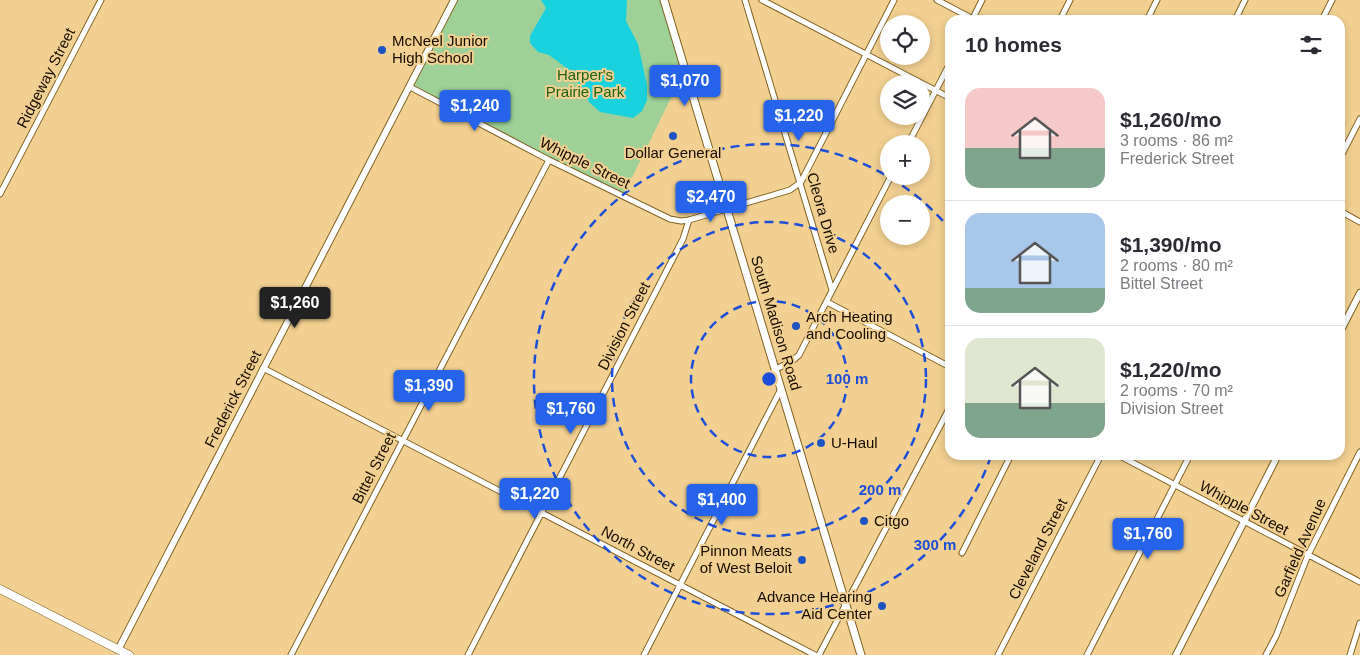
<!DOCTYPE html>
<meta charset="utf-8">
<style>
body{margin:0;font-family:Helvetica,sans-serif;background:#f2f2f3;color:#2b2b33;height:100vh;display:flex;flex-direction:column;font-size:19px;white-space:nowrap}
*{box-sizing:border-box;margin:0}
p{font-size:16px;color:#7c7c81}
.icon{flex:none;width:28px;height:28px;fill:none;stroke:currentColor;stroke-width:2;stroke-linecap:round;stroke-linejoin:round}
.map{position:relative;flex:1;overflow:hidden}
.side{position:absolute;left:945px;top:15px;width:400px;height:445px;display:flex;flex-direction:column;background:#fff;border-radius:15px;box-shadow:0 2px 8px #0003}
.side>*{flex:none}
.tools{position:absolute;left:880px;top:15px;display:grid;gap:10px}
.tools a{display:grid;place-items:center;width:50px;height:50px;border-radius:50%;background:#fff;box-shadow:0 2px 8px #0003;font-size:25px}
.price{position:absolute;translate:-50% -42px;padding:0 11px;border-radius:5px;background:#2563eb;color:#fff;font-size:16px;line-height:32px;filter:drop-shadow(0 1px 2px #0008)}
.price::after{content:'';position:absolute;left:50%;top:30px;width:15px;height:11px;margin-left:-8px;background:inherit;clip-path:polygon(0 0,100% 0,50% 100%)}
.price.selected{background:#222;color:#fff}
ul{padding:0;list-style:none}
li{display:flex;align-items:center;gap:15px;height:125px;padding:0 20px}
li+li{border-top:1px solid #e1e1e2}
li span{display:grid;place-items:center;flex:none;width:140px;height:100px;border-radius:15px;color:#555}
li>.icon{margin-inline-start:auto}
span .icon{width:60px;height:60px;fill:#fffc;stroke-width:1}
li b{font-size:21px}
h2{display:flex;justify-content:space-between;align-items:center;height:60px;padding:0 20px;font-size:21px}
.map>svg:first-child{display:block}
.green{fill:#9ed098}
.water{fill:#1ad2dd}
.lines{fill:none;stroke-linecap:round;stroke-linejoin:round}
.minor-casing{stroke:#806122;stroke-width:7}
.tertiary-casing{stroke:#806122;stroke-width:8}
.secondary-casing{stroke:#806122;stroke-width:9}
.primary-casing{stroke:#806122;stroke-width:9}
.minor{stroke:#fff;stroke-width:5}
.tertiary{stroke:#fff;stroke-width:6}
.secondary{stroke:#fff;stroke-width:7}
.primary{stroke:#fff;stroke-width:8}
.ring{fill:none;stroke:#1d4ed8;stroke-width:2.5;stroke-dasharray:9 6}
.poi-dot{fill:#1e54c1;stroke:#f2d091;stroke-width:2}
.labels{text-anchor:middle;stroke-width:4;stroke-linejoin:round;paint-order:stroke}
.poi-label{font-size:15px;fill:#170b00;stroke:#f2d091;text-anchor:start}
.park-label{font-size:15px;fill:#1c6216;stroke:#f2d091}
.street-label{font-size:15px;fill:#170b00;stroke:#f2d091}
.centre{fill:#1d4ed8;stroke:#f2d091;stroke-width:2.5}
.ring-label{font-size:15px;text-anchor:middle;font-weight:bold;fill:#1d4ed8;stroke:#f2d091;stroke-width:4;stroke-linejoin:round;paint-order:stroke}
</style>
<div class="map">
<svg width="1360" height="655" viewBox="0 0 1360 655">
<rect width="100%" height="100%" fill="#f2d091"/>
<path class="green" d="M 454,0 L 664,0 L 685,69 L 623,196 L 410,87 Z"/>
<path class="water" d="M 541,0 L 627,0 L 626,21 L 638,44 L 647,85 L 647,100 L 642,111 L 633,118 L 600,112 L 589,102 L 572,72 L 549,55 L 538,52 L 530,43 L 530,36 L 546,8 Z"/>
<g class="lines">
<g class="minor-casing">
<path id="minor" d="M 745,0 L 832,290
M 762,0 L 950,98
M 937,0 L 975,20
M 972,20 L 982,0
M 1060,20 L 1070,0
M 1147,20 L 1157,0
M 1235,20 L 1245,0
M 1322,20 L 1332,0
M 410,87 L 549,160 L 670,219 L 681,221 L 689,220 L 790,190 L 801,182 L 894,0
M 908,144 L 950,63
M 1340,158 L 1360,119
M 0,194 L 101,0
M 1340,211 L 1360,222
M 827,302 L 950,367
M 263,368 L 815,655
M 776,369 L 792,361 L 799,355 L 891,176
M 1118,455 L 1360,582
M 962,553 L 1011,455
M 291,655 L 549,160
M 468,655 L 683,239 L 689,220
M 644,655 L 781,389
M 819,655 L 950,407
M 998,655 L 1101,455
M 1087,655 L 1190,455
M 1266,655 L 1276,636 L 1308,555 L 1360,452
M 1350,655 L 1360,623"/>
</g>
<g class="tertiary-casing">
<path id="tertiary" d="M 1340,332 L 1360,293
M 118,650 L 454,0
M 1176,655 L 1278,455"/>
</g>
<g class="secondary-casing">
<path id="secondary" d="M 664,0 L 861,655"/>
</g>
<g class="primary-casing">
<path id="primary" d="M 0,589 L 129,655"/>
</g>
<use href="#minor" class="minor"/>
<use href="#tertiary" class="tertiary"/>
<use href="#secondary" class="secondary"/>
<use href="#primary" class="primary"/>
</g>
<g class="ring">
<circle cx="769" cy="379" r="78"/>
<circle cx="769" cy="379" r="157"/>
<path d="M991 456A235 235 0 1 1 949 228"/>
</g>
<g class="poi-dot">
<circle cx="382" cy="50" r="5"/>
<circle cx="673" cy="136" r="5"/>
<circle cx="796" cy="326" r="5"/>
<circle cx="821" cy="443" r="5"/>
<circle cx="864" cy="521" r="5"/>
<circle cx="802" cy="560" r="5"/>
<circle cx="882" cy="606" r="5"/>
</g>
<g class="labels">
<g class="poi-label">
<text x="392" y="46">McNeel Junior<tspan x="392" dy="17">High School</tspan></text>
<text x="673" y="158" text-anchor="middle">Dollar General</text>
<text x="806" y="322">Arch Heating<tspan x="806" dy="17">and Cooling</tspan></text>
<text x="831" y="448">U-Haul</text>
<text x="874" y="526">Citgo</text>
<text x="792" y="556" text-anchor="end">Pinnon Meats<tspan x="792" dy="17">of West Beloit</tspan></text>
<text x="872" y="602" text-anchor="end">Advance Hearing<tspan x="872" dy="17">Aid Center</tspan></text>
</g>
<g class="park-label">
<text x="585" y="80">Harper's<tspan x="585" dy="17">Prairie Park</tspan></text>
</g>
<g class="street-label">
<text transform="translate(46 78) rotate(-63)" y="5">Ridgeway Street</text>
<text transform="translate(585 163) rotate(26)" y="5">Whipple Street</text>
<text transform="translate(823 213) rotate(74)" y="5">Cleora Drive</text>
<text transform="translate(776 323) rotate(73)" y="5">South Madison Road</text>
<text transform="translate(624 326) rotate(-63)" y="5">Division Street</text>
<text transform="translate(233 399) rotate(-63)" y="5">Frederick Street</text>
<text transform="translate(374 468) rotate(-63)" y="5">Bittel Street</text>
<text transform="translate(1244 508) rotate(28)" y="5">Whipple Street</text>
<text transform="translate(1300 548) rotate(-66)" y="5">Garfield Avenue</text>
<text transform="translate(638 549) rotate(28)" y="5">North Street</text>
<text transform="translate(1038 549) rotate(-63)" y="5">Cleveland Street</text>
</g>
</g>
<circle cx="769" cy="379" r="8" class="centre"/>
<g class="ring-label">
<text x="847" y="384">100 m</text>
<text x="880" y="495">200 m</text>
<text x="935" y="550">300 m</text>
</g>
</svg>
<div class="tools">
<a><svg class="icon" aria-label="locate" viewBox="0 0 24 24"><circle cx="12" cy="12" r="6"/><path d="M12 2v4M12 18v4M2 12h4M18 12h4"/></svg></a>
<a><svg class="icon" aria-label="layers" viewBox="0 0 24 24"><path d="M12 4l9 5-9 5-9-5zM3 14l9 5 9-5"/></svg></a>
<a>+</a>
<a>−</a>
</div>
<b class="price" style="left:685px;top:107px">$1,070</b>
<b class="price" style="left:475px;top:132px">$1,240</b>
<b class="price" style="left:799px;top:142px">$1,220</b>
<b class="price" style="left:711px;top:223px">$2,470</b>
<b class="price selected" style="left:295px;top:329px">$1,260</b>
<b class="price" style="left:429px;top:412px">$1,390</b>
<b class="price" style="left:571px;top:435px">$1,760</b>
<b class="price" style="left:535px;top:520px">$1,220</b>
<b class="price" style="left:722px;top:526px">$1,400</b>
<b class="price" style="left:1148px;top:560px">$1,760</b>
<section class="side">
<h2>10 homes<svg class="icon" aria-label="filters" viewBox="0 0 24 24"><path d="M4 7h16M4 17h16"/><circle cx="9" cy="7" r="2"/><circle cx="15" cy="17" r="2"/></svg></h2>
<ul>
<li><span style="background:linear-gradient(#f6c9c9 60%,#7fa58c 0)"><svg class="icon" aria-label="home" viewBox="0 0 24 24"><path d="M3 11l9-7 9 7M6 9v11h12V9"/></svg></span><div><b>$1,260/mo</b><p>3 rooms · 86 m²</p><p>Frederick Street</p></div></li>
<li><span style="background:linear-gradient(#a9c7e8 75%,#7fa58c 0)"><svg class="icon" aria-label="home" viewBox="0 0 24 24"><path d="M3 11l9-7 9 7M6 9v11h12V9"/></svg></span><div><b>$1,390/mo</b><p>2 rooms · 80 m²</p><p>Bittel Street</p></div></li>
<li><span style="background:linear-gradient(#dfe7d0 65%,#7fa58c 0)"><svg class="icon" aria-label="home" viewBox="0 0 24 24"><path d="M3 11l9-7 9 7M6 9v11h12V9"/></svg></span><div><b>$1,220/mo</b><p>2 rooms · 70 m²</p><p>Division Street</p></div></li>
</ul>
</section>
</div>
